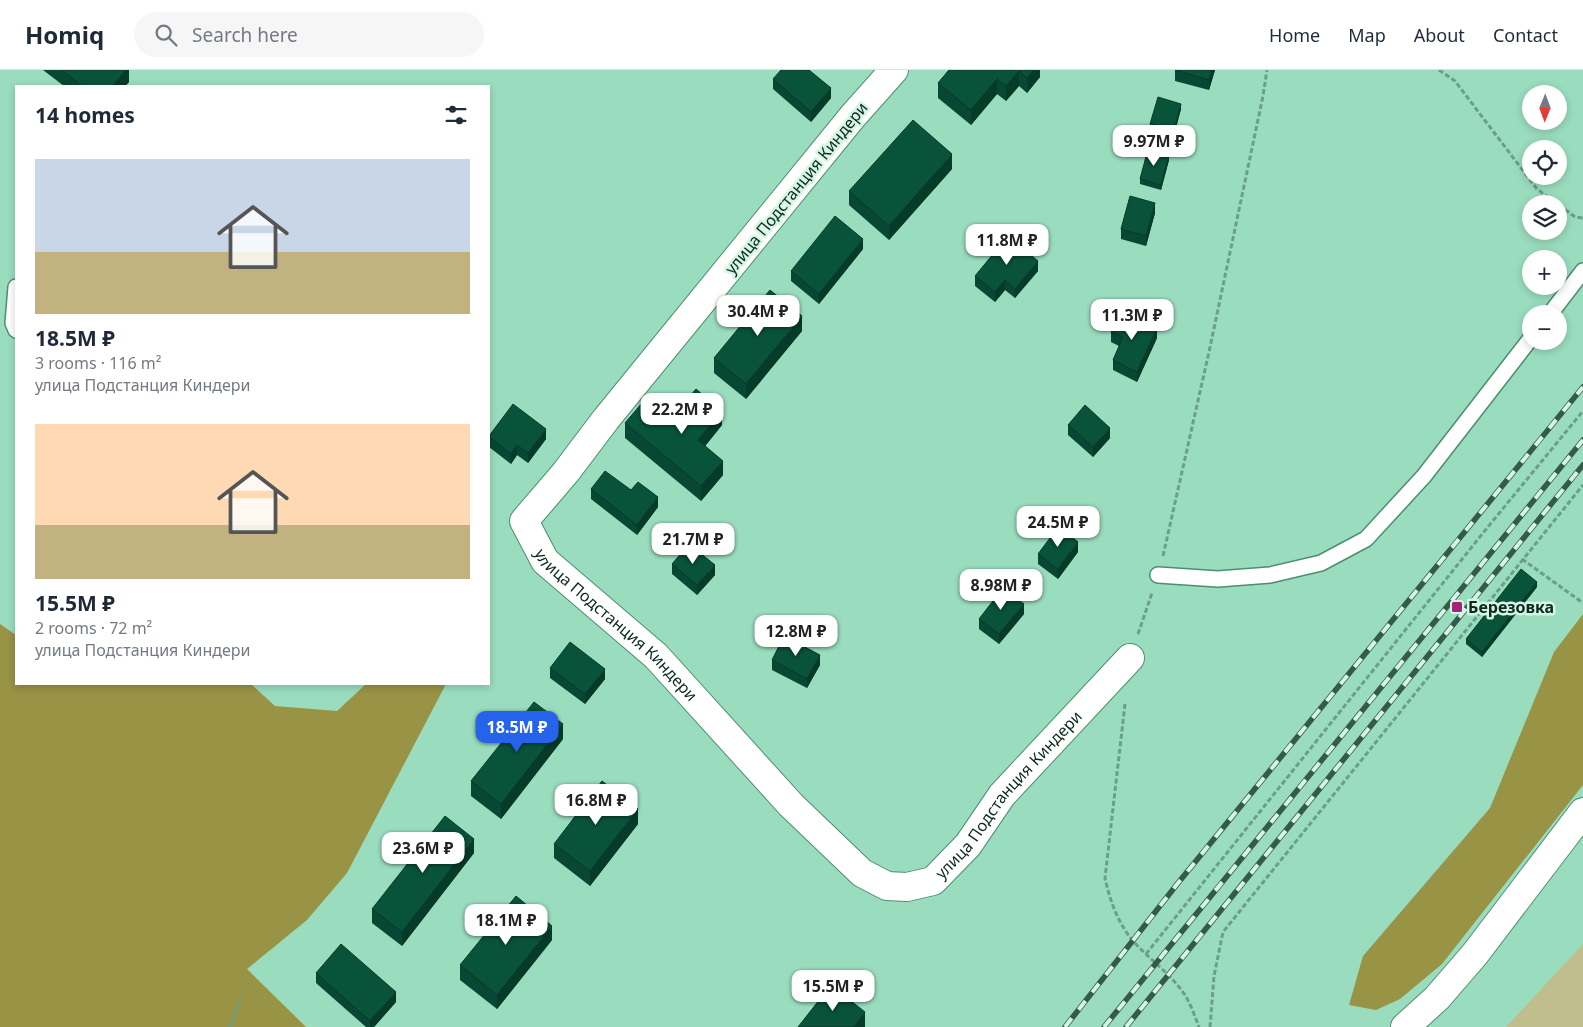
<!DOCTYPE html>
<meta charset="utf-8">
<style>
body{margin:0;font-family:"Noto Sans",sans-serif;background:#f6f6f7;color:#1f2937;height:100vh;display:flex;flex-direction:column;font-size:19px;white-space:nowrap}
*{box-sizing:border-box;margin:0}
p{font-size:16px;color:#747a83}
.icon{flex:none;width:28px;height:28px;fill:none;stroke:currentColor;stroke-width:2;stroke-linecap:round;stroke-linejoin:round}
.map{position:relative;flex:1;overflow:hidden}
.panel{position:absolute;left:15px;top:15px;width:475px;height:600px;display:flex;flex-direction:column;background:#fff;border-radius:0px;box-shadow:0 2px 8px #0003}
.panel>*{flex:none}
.needle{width:32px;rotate:181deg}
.buttons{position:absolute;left:1522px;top:15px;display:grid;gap:10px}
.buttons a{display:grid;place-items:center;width:45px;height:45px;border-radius:50%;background:#fff;box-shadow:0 2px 8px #0003;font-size:25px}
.price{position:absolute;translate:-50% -42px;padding:0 11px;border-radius:10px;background:#fff;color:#222;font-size:16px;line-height:32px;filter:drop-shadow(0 1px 2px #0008)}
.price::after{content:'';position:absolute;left:50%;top:30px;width:15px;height:11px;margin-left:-8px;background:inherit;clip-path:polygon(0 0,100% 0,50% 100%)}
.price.selected{background:#2563eb;color:#fff}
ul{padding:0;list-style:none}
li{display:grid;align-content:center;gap:10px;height:265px;padding:0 20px}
li span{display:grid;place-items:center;height:155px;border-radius:0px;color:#555}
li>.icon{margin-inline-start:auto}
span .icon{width:90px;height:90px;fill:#fffc;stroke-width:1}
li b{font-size:21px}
h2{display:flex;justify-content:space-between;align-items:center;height:60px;padding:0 20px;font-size:21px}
header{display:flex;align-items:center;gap:30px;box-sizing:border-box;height:70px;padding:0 25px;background:#fff;border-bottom:1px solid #e0e1e3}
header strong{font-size:24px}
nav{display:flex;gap:28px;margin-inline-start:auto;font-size:18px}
.search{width:350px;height:45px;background:#f6f6f7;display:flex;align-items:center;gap:12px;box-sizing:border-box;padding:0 18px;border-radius:28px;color:#747a83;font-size:19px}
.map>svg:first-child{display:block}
.green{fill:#c1be8e}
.forest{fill:#999345}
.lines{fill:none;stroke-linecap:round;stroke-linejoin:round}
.lane-casing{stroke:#4d8d71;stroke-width:18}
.street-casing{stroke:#4d8d71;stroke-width:30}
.secondary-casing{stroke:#4d8d71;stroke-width:30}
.path{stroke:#6a9f88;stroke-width:3;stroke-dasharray:5 2.5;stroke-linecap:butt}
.lane{stroke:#fff;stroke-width:15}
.street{stroke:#fff;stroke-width:28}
.secondary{stroke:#fff;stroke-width:28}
.rail-casing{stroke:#345a4a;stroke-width:5.5}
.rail{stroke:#d5f5e5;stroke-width:4;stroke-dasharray:11;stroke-linecap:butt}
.wall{fill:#084733}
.shaded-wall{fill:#063a29}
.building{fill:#09533b;stroke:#063a29}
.poi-dot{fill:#a12579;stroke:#d5f5e5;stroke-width:2}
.labels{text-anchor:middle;stroke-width:5;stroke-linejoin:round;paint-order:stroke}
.street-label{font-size:16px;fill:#0d291e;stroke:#d5f5e5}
.poi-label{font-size:16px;font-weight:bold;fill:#0d291e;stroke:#d5f5e5;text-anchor:start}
</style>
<header>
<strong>Homiq</strong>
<div class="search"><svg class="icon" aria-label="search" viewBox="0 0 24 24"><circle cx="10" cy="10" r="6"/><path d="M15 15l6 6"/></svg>Search here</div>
<nav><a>Home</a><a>Map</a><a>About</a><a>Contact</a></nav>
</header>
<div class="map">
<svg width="1583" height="957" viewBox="0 0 1583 957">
<rect width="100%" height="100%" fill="#9adcbe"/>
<path class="green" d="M 1583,874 L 1583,957 L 1506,957 Z"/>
<path class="forest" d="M 1583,544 L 1583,715 L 1442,894 L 1400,929 L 1376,940 L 1349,935 L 1363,886 L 1490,738 L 1554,582 Z
M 0,554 L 16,565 L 16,614 L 251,614 L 275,636 L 337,641 L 366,614 L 446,614 L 347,803 L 307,850 L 247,899 L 306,957 L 0,957 Z"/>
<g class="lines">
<g class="lane-casing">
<path id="lane" d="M 16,217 L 13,253 L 16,260
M 1550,244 L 1583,201
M 1158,505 L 1218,509 L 1270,505 L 1321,493 L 1366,469 L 1424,406 L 1531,268"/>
</g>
<g class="street-casing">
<g id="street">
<path id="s1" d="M 894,0 L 853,46 L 606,349 L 566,402 L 524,451 L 545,491 L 656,586 L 791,735 L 862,803 L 887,816 L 907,817 L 933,811 L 968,775 L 1002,725 L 1130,588"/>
</g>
</g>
<g class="secondary-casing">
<path id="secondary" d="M 1405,957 L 1437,928 L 1475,884 L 1583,742"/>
</g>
<path class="path" d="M 1439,0 L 1455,11 L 1537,119 L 1557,134
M 1559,135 L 1575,147 L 1583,148
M 1163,486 L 1209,282 L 1263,26 L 1267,0
M 1522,489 L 1583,533
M 1138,564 L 1152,523
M 1125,634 L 1105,808 C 1110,831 1118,853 1133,871 C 1150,890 1171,904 1185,925 C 1191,935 1195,947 1199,957
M 1146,884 L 1487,458 L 1583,341
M 230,957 L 241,928
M 1210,957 L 1214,906 L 1223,862 L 1583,415"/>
<use href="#lane" class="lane"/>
<use href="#street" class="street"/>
<use href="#secondary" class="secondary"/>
<g class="rail-casing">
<path id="rail" d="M 1065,957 L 1178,813 L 1583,317
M 1104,957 L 1583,370
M 1126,957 L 1583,395"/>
</g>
<use href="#rail" class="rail"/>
</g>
<path class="wall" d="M 43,0 L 129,0 L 129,12 L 125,16 L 64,16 Z
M 949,0 L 1040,0 L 1040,7 L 1027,23 L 1019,16 L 1006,31 L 997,24 L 971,55 L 938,28 L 938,13 Z
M 1175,0 L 1215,0 L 1209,20 L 1175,11 Z
M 773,9 L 831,28 L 811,52 L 773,19 Z
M 1181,39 L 1174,65 L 1150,59 L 1150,54 Z
M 1169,90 L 1161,120 L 1140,114 L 1140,109 Z
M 952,99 L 889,170 L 849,135 L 849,121 Z
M 1155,143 L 1146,176 L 1121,169 L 1121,159 Z
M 863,179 L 819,234 L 791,211 L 791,201 Z
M 1038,201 L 1015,228 L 1005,220 L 995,232 L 975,216 L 975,206 Z
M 802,261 L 746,329 L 714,303 L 714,288 Z
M 1111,262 L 1157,268 L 1137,312 L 1113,300 L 1113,290 L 1119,276 L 1111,272 Z
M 625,353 L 667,353 L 722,355 L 705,376 L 723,405 L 701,431 L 625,368 Z
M 1068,355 L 1110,368 L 1093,387 L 1068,365 Z
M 489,366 L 546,369 L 528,393 L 517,385 L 511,394 L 489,377 Z
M 591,419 L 631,420 L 658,437 L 637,465 L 591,429 Z
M 1078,482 L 1058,509 L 1038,494 L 1038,484 Z
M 672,494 L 715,505 L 697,525 L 672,504 Z
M 1537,517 L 1482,587 L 1466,574 L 1466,569 Z
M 1024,544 L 999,574 L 979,559 L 979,549 Z
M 772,590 L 820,595 L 807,618 L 772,600 Z
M 550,598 L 605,609 L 585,634 L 550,608 Z
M 563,669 L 501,749 L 471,726 L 471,711 Z
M 638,754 L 590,816 L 554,788 L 554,774 Z
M 474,783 L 402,876 L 372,853 L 372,839 Z
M 552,870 L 497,939 L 460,910 L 460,895 Z
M 316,903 L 396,932 L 374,957 L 366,957 L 316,913 Z"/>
<path class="shaded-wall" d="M 126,0 L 129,0 L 129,12 L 125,16 L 113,16 Z
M 1034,0 L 1040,0 L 1040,7 L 1027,23 L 1027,8 Z
M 1212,0 L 1215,0 L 1209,20 L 1209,10 Z
M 1019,1 L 1019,16 L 1006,31 L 1006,16 Z
M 997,9 L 997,24 L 971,55 L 971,40 Z
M 831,18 L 831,28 L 811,52 L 811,42 Z
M 1181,34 L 1181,39 L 1174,65 L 1174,60 Z
M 952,84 L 952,99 L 889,170 L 889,156 Z
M 1169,85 L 1169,90 L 1161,120 L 1161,115 Z
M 1155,133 L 1155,143 L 1146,176 L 1146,166 Z
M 863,169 L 863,179 L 819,234 L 819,224 Z
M 1038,191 L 1038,201 L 1015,228 L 1015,219 Z
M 1005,210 L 1005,220 L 995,232 L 995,222 Z
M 802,246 L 802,261 L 746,329 L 746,314 Z
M 1157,258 L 1157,268 L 1137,312 L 1137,302 Z
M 722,341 L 722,355 L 698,385 L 698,370 Z
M 1110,358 L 1110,368 L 1093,387 L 1093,377 Z
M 546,359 L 546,369 L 528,393 L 528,383 Z
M 517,375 L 517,385 L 511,394 L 511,384 Z
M 723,391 L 723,405 L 701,431 L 701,416 Z
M 658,427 L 658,437 L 637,465 L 637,455 Z
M 1078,472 L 1078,482 L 1058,509 L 1058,499 Z
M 715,495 L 715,505 L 697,525 L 697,515 Z
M 1537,512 L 1537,517 L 1482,587 L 1482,582 Z
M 1024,534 L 1024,544 L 999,574 L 999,564 Z
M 820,585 L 820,595 L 807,618 L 807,609 Z
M 605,599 L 605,609 L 585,634 L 585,624 Z
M 563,654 L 563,669 L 501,749 L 501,734 Z
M 638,739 L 638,754 L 590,816 L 590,801 Z
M 474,769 L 474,783 L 402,876 L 402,862 Z
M 552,856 L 552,870 L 497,939 L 497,925 Z
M 396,922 L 396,932 L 374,957 L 370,957 L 370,951 Z
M 865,942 L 865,957 L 853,957 Z"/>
<path class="building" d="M 62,0 L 126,0 L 113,16 L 82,16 Z
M 781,0 L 809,0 L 831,18 L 811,42 L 773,9 Z
M 949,0 L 1034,0 L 1027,8 L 1019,1 L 1006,16 L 997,9 L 971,40 L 938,13 Z
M 1175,0 L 1212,0 L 1209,10 Z
M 1158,27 L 1181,34 L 1174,60 L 1150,54 Z
M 913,50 L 952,84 L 889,156 L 849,121 Z
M 1148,79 L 1169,85 L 1161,115 L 1140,109 Z
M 1130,126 L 1155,133 L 1146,166 L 1121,159 Z
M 835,146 L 863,169 L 819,224 L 791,201 Z
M 1008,166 L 1038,191 L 1015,219 L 1005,210 L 995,222 L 975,206 Z
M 770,220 L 802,246 L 746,314 L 714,288 Z
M 1120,242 L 1157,258 L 1137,302 L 1113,290 L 1123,267 L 1111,262 Z
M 696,319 L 722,341 L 698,370 L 723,391 L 701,416 L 625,353 L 642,333 L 667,353 Z
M 513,334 L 546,359 L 528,383 L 517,375 L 511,384 L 489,367 L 489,366 Z
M 1085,335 L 1110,358 L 1093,377 L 1068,355 Z
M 605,401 L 631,420 L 638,412 L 658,427 L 637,455 L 591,419 Z
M 1059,456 L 1078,472 L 1058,499 L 1038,484 Z
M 689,474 L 715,495 L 697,515 L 672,494 Z
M 1521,499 L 1537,512 L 1482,582 L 1466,569 Z
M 1003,518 L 1024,534 L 999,564 L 979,549 Z
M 784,566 L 820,585 L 807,609 L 772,590 Z
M 570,572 L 605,599 L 585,624 L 550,598 Z
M 534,632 L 563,654 L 501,734 L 471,711 Z
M 602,711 L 638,739 L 590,801 L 554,774 Z
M 445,746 L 474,769 L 402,862 L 372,839 Z
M 516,826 L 552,856 L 497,925 L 460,895 Z
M 341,874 L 396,922 L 370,951 L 316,903 Z
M 831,915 L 865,942 L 853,957 L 798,957 Z"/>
<rect class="poi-dot" x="1451" y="531" width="12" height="12" rx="2.5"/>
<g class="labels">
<g class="street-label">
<text transform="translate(796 118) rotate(-51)" y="6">улица Подстанция Киндери</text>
<text dy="6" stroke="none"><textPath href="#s1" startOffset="724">улица Подстанция Киндери</textPath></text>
<text dy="6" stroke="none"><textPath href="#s1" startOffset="1264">улица Подстанция Киндери</textPath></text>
</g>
<g class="poi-label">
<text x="1468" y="543">Березовка</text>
</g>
</g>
</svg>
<div class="buttons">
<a><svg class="needle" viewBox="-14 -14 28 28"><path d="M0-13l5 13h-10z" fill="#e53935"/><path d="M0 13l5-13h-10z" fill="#747a83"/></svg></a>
<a><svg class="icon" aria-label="locate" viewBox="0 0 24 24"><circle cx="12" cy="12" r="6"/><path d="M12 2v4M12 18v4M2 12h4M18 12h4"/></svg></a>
<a><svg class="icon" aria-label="layers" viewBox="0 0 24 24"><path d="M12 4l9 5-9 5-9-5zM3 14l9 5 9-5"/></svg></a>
<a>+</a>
<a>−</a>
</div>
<b class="price" style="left:1154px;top:97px">9.97M ₽</b>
<b class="price" style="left:1007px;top:196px">11.8M ₽</b>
<b class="price" style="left:758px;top:267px">30.4M ₽</b>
<b class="price" style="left:1132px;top:271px">11.3M ₽</b>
<b class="price" style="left:682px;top:365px">22.2M ₽</b>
<b class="price" style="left:1058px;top:478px">24.5M ₽</b>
<b class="price" style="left:693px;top:495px">21.7M ₽</b>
<b class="price" style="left:1001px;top:541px">8.98M ₽</b>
<b class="price" style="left:796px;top:587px">12.8M ₽</b>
<b class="price selected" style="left:517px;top:683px">18.5M ₽</b>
<b class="price" style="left:596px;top:756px">16.8M ₽</b>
<b class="price" style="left:423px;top:804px">23.6M ₽</b>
<b class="price" style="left:506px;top:876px">18.1M ₽</b>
<b class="price" style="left:833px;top:942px">15.5M ₽</b>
<section class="panel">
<h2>14 homes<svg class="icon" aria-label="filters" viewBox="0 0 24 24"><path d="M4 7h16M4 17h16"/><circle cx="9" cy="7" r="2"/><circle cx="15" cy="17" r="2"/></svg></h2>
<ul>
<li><span style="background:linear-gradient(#c9d6e8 60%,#c2b280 0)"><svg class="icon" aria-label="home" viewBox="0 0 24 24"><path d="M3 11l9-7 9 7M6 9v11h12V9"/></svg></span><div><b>18.5M ₽</b><p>3 rooms · 116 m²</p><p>улица Подстанция Киндери</p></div></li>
<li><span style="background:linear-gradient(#ffd9b3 65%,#c2b280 0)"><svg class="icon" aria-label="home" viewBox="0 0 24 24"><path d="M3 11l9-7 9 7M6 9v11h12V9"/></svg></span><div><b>15.5M ₽</b><p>2 rooms · 72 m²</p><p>улица Подстанция Киндери</p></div></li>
</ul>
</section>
</div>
